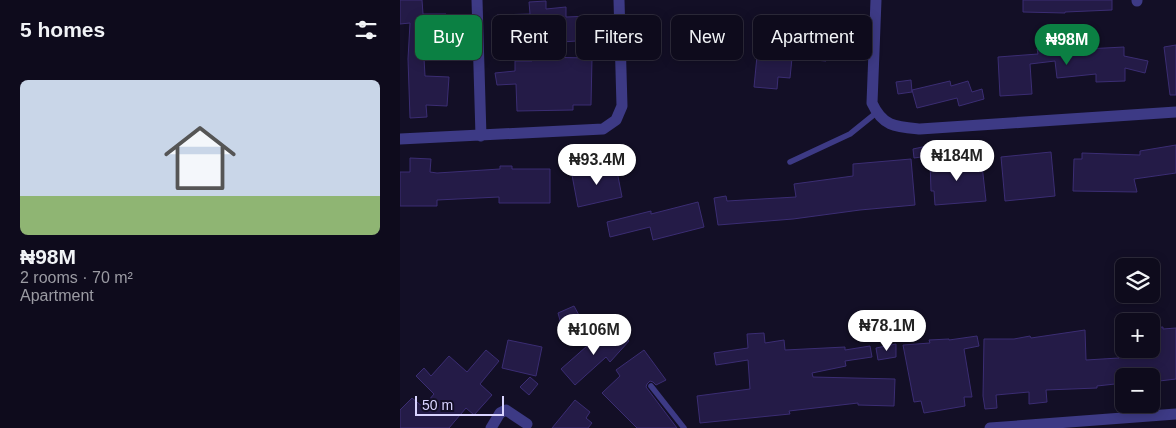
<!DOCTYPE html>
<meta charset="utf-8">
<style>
body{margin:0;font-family:Arial,sans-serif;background:#1c1929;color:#f1f3f6;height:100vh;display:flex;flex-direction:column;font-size:19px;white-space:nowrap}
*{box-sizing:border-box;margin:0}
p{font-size:16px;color:#9b9ba3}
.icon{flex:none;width:28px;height:28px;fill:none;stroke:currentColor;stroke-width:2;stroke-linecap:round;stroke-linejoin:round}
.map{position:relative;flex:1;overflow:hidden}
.sheet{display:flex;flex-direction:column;background:#0e0b1c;width:400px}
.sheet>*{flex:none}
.top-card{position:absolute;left:15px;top:15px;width:475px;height:45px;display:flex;gap:10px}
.controls{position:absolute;left:715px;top:258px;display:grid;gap:10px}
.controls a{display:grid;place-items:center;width:45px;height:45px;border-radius:8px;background:#0e0b1c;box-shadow:0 2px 12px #0003,0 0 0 1px #2e2b3b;font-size:25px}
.scale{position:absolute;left:15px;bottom:12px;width:89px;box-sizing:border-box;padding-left:5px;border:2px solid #d9d4ff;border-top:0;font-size:14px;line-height:18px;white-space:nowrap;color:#d9d4ff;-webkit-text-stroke:4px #130f26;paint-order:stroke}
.price{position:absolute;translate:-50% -42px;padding:0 11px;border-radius:18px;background:#fff;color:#222;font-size:16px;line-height:32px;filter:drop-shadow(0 1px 2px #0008)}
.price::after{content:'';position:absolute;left:50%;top:30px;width:15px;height:11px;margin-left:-8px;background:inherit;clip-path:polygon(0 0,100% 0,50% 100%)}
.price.current{background:#0b8043;color:#fff}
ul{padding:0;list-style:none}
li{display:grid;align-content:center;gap:10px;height:265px;padding:0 20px}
li span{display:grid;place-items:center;height:155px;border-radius:8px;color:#555}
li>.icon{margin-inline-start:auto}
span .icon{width:90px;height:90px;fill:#fffc;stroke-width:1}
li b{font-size:21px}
h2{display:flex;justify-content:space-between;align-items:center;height:60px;padding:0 20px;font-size:21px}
.pill{padding:0 18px;border-radius:8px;background:#0e0b1c;box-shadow:0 2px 12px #0003,0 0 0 1px #2e2b3b;font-size:18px;line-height:45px}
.pill.current{background:#0b8043;color:#fff}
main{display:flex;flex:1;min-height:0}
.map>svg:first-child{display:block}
.building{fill:#241b47;stroke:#3b2d73}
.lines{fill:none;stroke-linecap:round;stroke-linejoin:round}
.service{stroke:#3d3a85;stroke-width:5.5}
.minor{stroke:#3d3a85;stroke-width:11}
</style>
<main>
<section class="sheet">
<h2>5 homes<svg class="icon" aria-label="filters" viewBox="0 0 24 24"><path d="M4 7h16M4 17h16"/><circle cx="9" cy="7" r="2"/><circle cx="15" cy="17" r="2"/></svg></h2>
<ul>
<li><span style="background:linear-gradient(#c9d6e8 75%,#8fb573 0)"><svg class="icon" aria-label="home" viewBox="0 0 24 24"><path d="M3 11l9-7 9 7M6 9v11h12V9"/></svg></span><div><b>₦98M</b><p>2 rooms · 70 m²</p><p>Apartment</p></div></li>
</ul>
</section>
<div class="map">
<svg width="776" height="428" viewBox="0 0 776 428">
<rect width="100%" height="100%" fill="#130f26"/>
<path class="building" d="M 0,0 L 22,0 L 23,14 L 46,14 L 46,46 L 33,45 L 33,58 L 24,58 L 25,76 L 49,77 L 47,106 L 26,105 L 27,117 L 10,118 L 8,59 L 10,23 L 0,24 Z
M 623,0 L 712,0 L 712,10 L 665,12 L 665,13 L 623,12 Z
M 146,1 L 146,9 L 166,7 L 166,17 L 190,16 L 192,40 L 131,44 L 130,42 L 107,43 L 106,28 L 97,28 L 97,15 L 130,14 L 129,2 Z
M 393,18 L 412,20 L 411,27 L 430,28 L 426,61 L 392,58 L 390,78 L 378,77 L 377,89 L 354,87 L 360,25 L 392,28 Z
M 685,40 L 686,49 L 724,47 L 724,56 L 748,61 L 745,73 L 725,68 L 725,81 L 696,82 L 696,74 L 657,78 L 655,61 L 630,64 L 632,94 L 600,96 L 598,57 L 638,54 L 637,49 L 662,46 L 662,42 Z
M 776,45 L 776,95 L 770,95 L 764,47 Z
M 131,57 L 192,58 L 191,105 L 173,105 L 173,110 L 117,111 L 116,84 L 97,85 L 95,73 L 115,71 L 115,61 L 132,61 Z
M 511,80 L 512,92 L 498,94 L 496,82 Z
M 550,81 L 551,86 L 568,81 L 572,92 L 582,89 L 584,99 L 559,106 L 557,98 L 517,108 L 512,90 Z
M 776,145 L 776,173 L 734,179 L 737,192 L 673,191 L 674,159 L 682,159 L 682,153 L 740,155 L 740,151 Z
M 527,146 L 529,156 L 514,158 L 513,149 Z
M 651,152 L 655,196 L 605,201 L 601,157 Z
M 10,158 L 31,159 L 30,172 L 37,173 L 100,169 L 100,166 L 112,166 L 112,169 L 150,169 L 150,203 L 99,203 L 99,197 L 37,200 L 37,206 L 0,206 L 0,172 L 10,172 Z
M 563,158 L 563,167 L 582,165 L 586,201 L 535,205 L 534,191 L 531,191 L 530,161 Z
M 511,159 L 515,205 L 460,210 L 393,219 L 318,225 L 314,198 L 326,196 L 327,201 L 396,197 L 394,184 L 453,176 L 453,164 Z
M 216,166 L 222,197 L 178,207 L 172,175 Z
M 298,202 L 304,227 L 253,240 L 250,227 L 210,237 L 207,222 L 251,211 L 251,214 Z
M 174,306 L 180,317 L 165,324 L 161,324 L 158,313 Z
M 763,327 L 763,329 L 776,328 L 776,379 L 751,382 L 751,376 L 724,376 L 724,383 L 697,386 L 697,388 L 646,390 L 647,402 L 629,404 L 629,392 L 596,395 L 597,408 L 585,409 L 583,396 L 584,339 L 614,339 L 630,336 L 631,338 L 685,330 L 686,360 L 719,358 L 718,349 L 751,349 L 751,328 Z
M 214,328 L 229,341 L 210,362 L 206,357 L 175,385 L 161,369 L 196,338 L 201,343 Z
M 364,333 L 365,343 L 384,340 L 385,350 L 445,347 L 445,350 L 470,346 L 472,357 L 445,361 L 446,366 L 412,373 L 413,377 L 495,379 L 494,406 L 458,405 L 458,403 L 389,411 L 390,414 L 300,423 L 297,396 L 350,389 L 348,360 L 316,365 L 314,353 L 348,348 L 347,334 Z
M 577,336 L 579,346 L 564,349 L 572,397 L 564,397 L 565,406 L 524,413 L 521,401 L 514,402 L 503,345 L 530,343 L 529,340 L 549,339 L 549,340 Z
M 108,340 L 142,347 L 136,376 L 102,368 Z
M 496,344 L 496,357 L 478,360 L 476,348 Z
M 86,350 L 99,361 L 80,384 L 92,395 L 74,415 L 66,408 L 49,428 L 0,428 L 0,410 L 12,398 L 23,407 L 34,394 L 16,376 L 24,368 L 31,376 L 49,356 L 67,372 Z
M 244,350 L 266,380 L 256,385 L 253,382 L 250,381 L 247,384 L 246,387 L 277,428 L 237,428 L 202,393 L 220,376 L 216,370 Z
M 130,377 L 138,384 L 129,395 L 120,387 Z
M 175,400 L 190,412 L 186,418 L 192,423 L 188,428 L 152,428 Z"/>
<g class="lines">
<path class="service" d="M 390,162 L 450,134 L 476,113
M 251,386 L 284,428"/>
<path class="minor" d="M 77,0 L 81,136
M 476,0 L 472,103 C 483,127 496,127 520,129 L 776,112
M 737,1 L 737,0
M 0,139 L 203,129 L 216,120 L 222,106 L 219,0
M 91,428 L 100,413 L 106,410 L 127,424
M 590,428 L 776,414"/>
</g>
</svg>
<div class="controls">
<a><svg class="icon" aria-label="layers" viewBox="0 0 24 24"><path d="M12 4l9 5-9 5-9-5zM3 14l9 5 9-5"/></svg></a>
<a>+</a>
<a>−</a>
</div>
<div class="scale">50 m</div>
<b class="price current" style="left:667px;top:66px">₦98M</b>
<b class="price" style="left:557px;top:182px">₦184M</b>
<b class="price" style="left:197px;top:186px">₦93.4M</b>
<b class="price" style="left:487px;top:352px">₦78.1M</b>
<b class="price" style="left:194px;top:356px">₦106M</b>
<div class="top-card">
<a class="pill current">Buy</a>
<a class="pill">Rent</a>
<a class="pill">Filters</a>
<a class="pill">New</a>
<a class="pill">Apartment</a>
</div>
</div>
</main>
